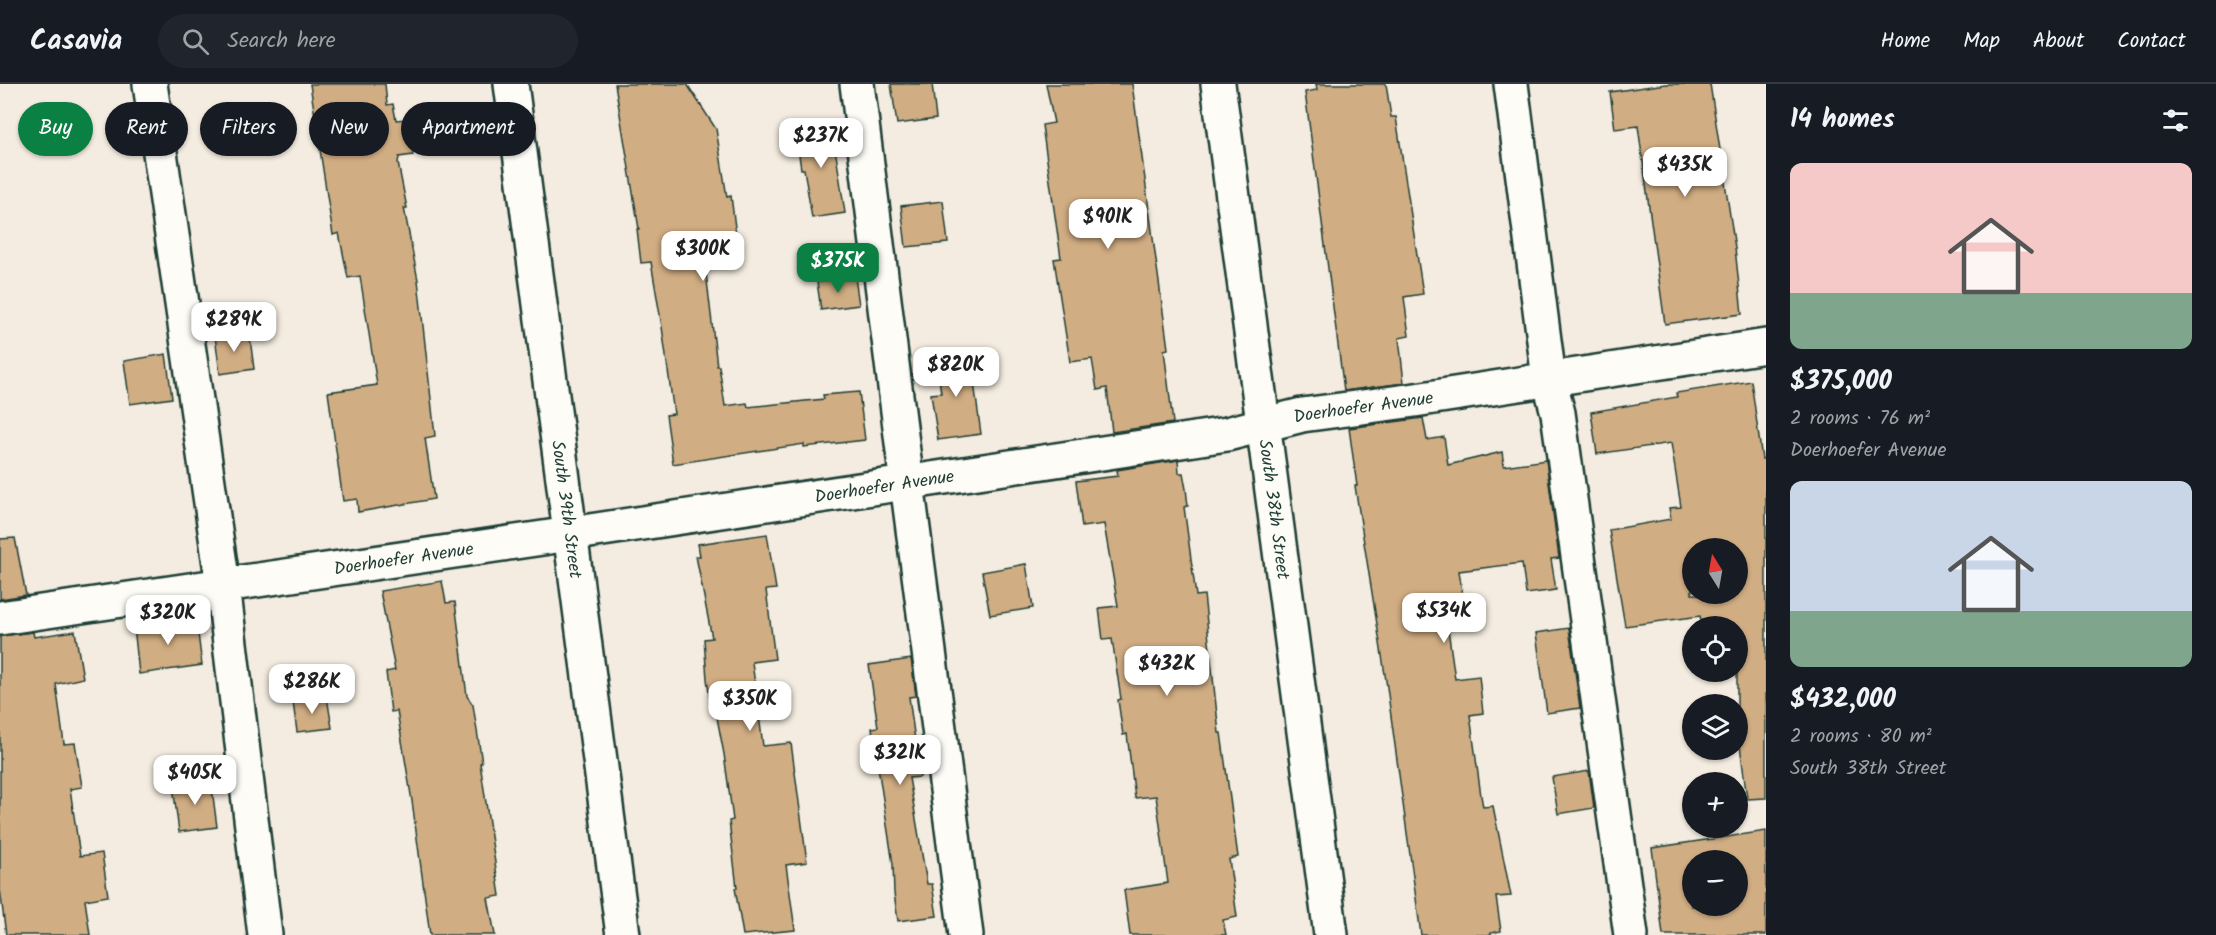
<!DOCTYPE html>
<meta charset="utf-8">
<style>
body{margin:0;font-family:Kalam,sans-serif;background:#20242c;color:#f1f3f6;height:100vh;display:flex;flex-direction:column;font-size:22px;white-space:nowrap}
*{box-sizing:border-box;margin:0}
p{font-size:20px;color:#9ea1a6}
.icon{flex:none;width:33px;height:33px;fill:none;stroke:currentColor;stroke-width:2;stroke-linecap:round;stroke-linejoin:round}
.map{position:relative;flex:1;overflow:hidden}
.details{display:flex;flex-direction:column;background:#171b24;width:450px}
.details>*{flex:none}
.top-card{position:absolute;left:18px;top:18px;width:570px;height:54px;display:flex;gap:12px}
.needle{width:39px;rotate:349deg}
.buttons{position:absolute;left:1682px;top:454px;display:grid;gap:12px}
.buttons a{display:grid;place-items:center;width:66px;height:66px;border-radius:50%;background:#171b24;box-shadow:0 2px 4px #0004;font-size:30px}
.price{position:absolute;translate:-50% -51px;padding:0 14px;border-radius:12px;background:#fff;color:#222;font-size:20px;line-height:39px;filter:drop-shadow(0 2px 3px #0008)}
.price::after{content:'';position:absolute;left:50%;top:36px;width:18px;height:14px;margin-left:-9px;background:inherit;clip-path:polygon(0 0,100% 0,50% 100%)}
.price.active{background:#0b8043;color:#fff}
ul{padding:0;list-style:none}
li{display:grid;align-content:center;gap:12px;height:318px;padding:0 24px}
li span{display:grid;place-items:center;height:186px;border-radius:12px;color:#555}
li>.icon{margin-inline-start:auto}
span .icon{width:108px;height:108px;fill:#fffc;stroke-width:1}
li b{font-size:26px}
h2{display:flex;justify-content:space-between;align-items:center;height:72px;padding:0 24px;font-size:26px}
.pill{padding:0 21px;border-radius:27px;background:#171b24;box-shadow:0 2px 4px #0004;font-size:21px;line-height:54px}
.pill.active{background:#0b8043;color:#fff}
header{display:flex;align-items:center;gap:36px;box-sizing:border-box;height:84px;padding:0 30px;background:#171b24;border-bottom:2px solid #363941}
header strong{font-size:28px}
nav{display:flex;gap:33px;margin-inline-start:auto;font-size:21px}
.search{width:420px;height:54px;background:#20242c;display:flex;align-items:center;gap:15px;box-sizing:border-box;padding:0 21px;border-radius:33px;color:#9ea1a6;font-size:22px}
main{display:flex;flex:1;min-height:0}
.map>svg:first-child{display:block}
.building{fill:#d1ad83;stroke:#1f3d34;stroke-width:1.5;fill-rule:evenodd}
.lines{fill:none;stroke-linecap:round;stroke-linejoin:round}
.minor-casing{stroke:#1f3d34;stroke-width:38}
.minor{stroke:#fdfcf7;stroke-width:33}
.labels{text-anchor:middle;stroke-width:4.5;stroke-linejoin:round;paint-order:stroke}
.street-label{font-size:18px;fill:#1f3d34;stroke:#fdfcf7}
</style>
<header>
<strong>Casavia</strong>
<div class="search"><svg class="icon" aria-label="search" viewBox="0 0 24 24"><circle cx="10" cy="10" r="6"/><path d="M15 15l6 6"/></svg>Search here</div>
<nav><a>Home</a><a>Map</a><a>About</a><a>Contact</a></nav>
</header>
<main>
<div class="map">
<svg width="1766" height="851" viewBox="0 0 1766 851">
<rect width="100%" height="100%" fill="#f4ece0"/>
<filter id="ink" filterUnits="userSpaceOnUse"><feTurbulence type="fractalNoise" baseFrequency=".0167" numOctaves="2"/><feDisplacementMap in="SourceGraphic" scale="12" xChannelSelector="R" yChannelSelector="G"/><feConvolveMatrix kernelMatrix="1 2 1 2 8 2 1 2 1" color-interpolation-filters="sRGB"/></filter>
<g filter="url(#ink)">
<path class="building" d="M 310,0 L 385,0 L 387,21 L 393,20 L 396,36 L 407,35 L 413,71 L 399,73 L 398,79 L 407,124 L 404,124 L 418,196 L 435,352 L 425,354 L 434,415 L 358,428 L 357,415 L 343,417 L 328,308 L 377,301 L 360,192 L 348,194 L 339,149 L 333,151 Z
M 615,0 L 687,0 L 716,45 L 727,113 L 731,112 L 738,167 L 704,171 L 717,282 L 719,282 L 725,322 L 747,319 L 748,323 L 824,315 L 823,311 L 859,308 L 865,356 L 804,363 L 804,360 L 673,380 L 666,331 L 674,330 L 662,243 L 651,178 L 641,179 L 637,145 L 639,145 Z
M 891,0 L 932,0 L 936,35 L 897,40 Z
M 1046,0 L 1132,0 L 1164,235 L 1168,265 L 1164,266 L 1173,339 L 1112,348 L 1107,304 L 1097,306 L 1092,275 L 1070,278 L 1054,175 L 1061,174 L 1042,41 L 1054,39 Z
M 1316,0 L 1386,0 L 1391,33 L 1396,33 L 1423,210 L 1404,213 L 1409,252 L 1399,254 L 1404,299 L 1344,307 L 1305,8 L 1317,6 Z
M 1666,0 L 1710,0 L 1735,164 L 1742,230 L 1665,240 L 1638,42 L 1615,45 L 1610,8 Z
M 831,38 L 845,129 L 812,134 L 804,85 L 801,85 L 795,43 Z
M 943,117 L 948,159 L 906,163 L 901,122 Z
M 855,193 L 859,221 L 821,226 L 817,198 Z
M 249,247 L 254,285 L 220,290 L 215,252 Z
M 970,269 L 981,350 L 938,356 L 931,310 L 941,309 L 936,273 Z
M 166,270 L 172,314 L 130,320 L 124,277 Z
M 1751,297 L 1762,375 L 1766,374 L 1766,714 L 1747,715 L 1737,638 L 1737,543 L 1707,543 L 1706,535 L 1701,536 L 1700,532 L 1625,542 L 1609,446 L 1671,435 L 1669,424 L 1681,423 L 1671,359 L 1597,370 L 1591,328 L 1677,313 L 1676,309 ZM 1692,465 L 1737,465 L 1737,510 L 1692,510 Z
M 1423,334 L 1427,356 L 1444,353 L 1448,381 L 1502,368 L 1504,382 L 1546,376 L 1559,474 L 1551,475 L 1556,506 L 1526,510 L 1522,479 L 1459,487 L 1466,536 L 1447,538 L 1455,595 L 1479,592 L 1483,629 L 1470,631 L 1481,712 L 1483,723 L 1493,722 L 1511,812 L 1496,813 L 1501,847 L 1491,849 L 1491,851 L 1421,851 L 1387,603 L 1355,402 L 1357,402 L 1349,344 Z
M 1178,376 L 1179,389 L 1183,389 L 1186,405 L 1188,422 L 1184,423 L 1196,512 L 1204,511 L 1219,649 L 1221,649 L 1238,773 L 1229,775 L 1237,833 L 1223,836 L 1226,851 L 1130,851 L 1124,806 L 1168,799 L 1156,712 L 1135,714 L 1127,650 L 1123,651 L 1118,616 L 1121,615 L 1112,555 L 1103,556 L 1099,524 L 1118,522 L 1104,440 L 1082,443 L 1076,397 L 1118,392 L 1117,386 Z
M 767,450 L 776,505 L 766,506 L 775,575 L 752,578 L 763,662 L 791,659 L 807,778 L 786,781 L 795,846 L 743,851 L 735,804 L 737,804 L 729,737 L 733,736 L 724,670 L 715,623 L 711,623 L 707,595 L 704,555 L 712,554 L 696,472 L 700,472 L 698,460 Z
M 15,454 L 26,511 L 0,515 L 0,455 Z
M 1026,480 L 1033,524 L 990,531 L 982,488 Z
M 442,497 L 446,519 L 455,518 L 467,612 L 473,621 L 482,679 L 480,679 L 500,812 L 488,814 L 495,851 L 430,851 L 412,717 L 397,627 L 391,628 L 386,588 L 395,586 L 380,507 Z
M 196,534 L 202,581 L 139,590 L 134,542 Z
M 1569,544 L 1580,624 L 1547,629 L 1536,549 Z
M 75,547 L 83,594 L 56,600 L 64,660 L 75,659 L 82,703 L 70,705 L 80,772 L 102,769 L 108,812 L 85,816 L 90,851 L 6,851 L 0,805 L 0,552 L 33,548 L 34,553 Z
M 911,575 L 916,612 L 909,613 L 920,693 L 909,694 L 927,800 L 932,800 L 937,832 L 898,837 L 894,809 L 893,780 L 872,644 L 878,643 L 869,581 Z
M 327,613 L 332,644 L 297,648 L 293,618 Z
M 1589,687 L 1594,724 L 1558,730 L 1552,693 Z
M 211,697 L 217,743 L 179,748 L 173,702 Z
M 1766,747 L 1766,851 L 1663,851 L 1652,764 ZM 1692,777 L 1737,777 L 1737,822 L 1692,822 Z"/>
<g class="lines">
<g class="minor-casing">
<g id="minor">
<path d="M 150,0 L 223,501 L 265,851"/>
<path id="s1" d="M 511,0 L 623,851"/>
<path d="M 857,0 L 907,399 L 966,851"/>
<path id="s2" d="M 1218,0 L 1331,851"/>
<path d="M 1511,0 L 1549,295 L 1558,329 L 1631,851"/>
<path id="s3" d="M 0,534 L 570,450 L 1227,350 L 1302,331 L 1415,316 L 1766,262"/>
</g>
</g>
<use href="#minor" class="minor"/>
</g>
</g>
<g class="labels">
<g class="street-label">
<text dy="6" stroke="none"><textPath href="#s3" startOffset="1380">Doerhoefer Avenue</textPath></text>
<text dy="6" stroke="none"><textPath href="#s3" startOffset="894">Doerhoefer Avenue</textPath></text>
<text dy="6" stroke="none"><textPath href="#s2" startOffset="429">South 38th Street</textPath></text>
<text dy="6" stroke="none"><textPath href="#s1" startOffset="429">South 39th Street</textPath></text>
<text dy="6" stroke="none"><textPath href="#s3" startOffset="408">Doerhoefer Avenue</textPath></text>
</g>
</g>
</svg>
<div class="buttons">
<a><svg class="needle" viewBox="-14 -14 28 28"><path d="M0-13l5 13h-10z" fill="#e53935"/><path d="M0 13l5-13h-10z" fill="#9ea1a6"/></svg></a>
<a><svg class="icon" aria-label="locate" viewBox="0 0 24 24"><circle cx="12" cy="12" r="6"/><path d="M12 2v4M12 18v4M2 12h4M18 12h4"/></svg></a>
<a><svg class="icon" aria-label="layers" viewBox="0 0 24 24"><path d="M12 4l9 5-9 5-9-5zM3 14l9 5 9-5"/></svg></a>
<a>+</a>
<a>−</a>
</div>
<b class="price" style="left:821px;top:85px">$237K</b>
<b class="price" style="left:1685px;top:114px">$435K</b>
<b class="price" style="left:1108px;top:166px">$901K</b>
<b class="price" style="left:703px;top:198px">$300K</b>
<b class="price active" style="left:838px;top:210px">$375K</b>
<b class="price" style="left:234px;top:269px">$289K</b>
<b class="price" style="left:956px;top:314px">$820K</b>
<b class="price" style="left:1444px;top:560px">$534K</b>
<b class="price" style="left:168px;top:562px">$320K</b>
<b class="price" style="left:1167px;top:613px">$432K</b>
<b class="price" style="left:312px;top:631px">$286K</b>
<b class="price" style="left:750px;top:648px">$350K</b>
<b class="price" style="left:900px;top:702px">$321K</b>
<b class="price" style="left:195px;top:722px">$405K</b>
<div class="top-card">
<a class="pill active">Buy</a>
<a class="pill">Rent</a>
<a class="pill">Filters</a>
<a class="pill">New</a>
<a class="pill">Apartment</a>
</div>
</div>
<section class="details">
<h2>14 homes<svg class="icon" aria-label="filters" viewBox="0 0 24 24"><path d="M4 7h16M4 17h16"/><circle cx="9" cy="7" r="2"/><circle cx="15" cy="17" r="2"/></svg></h2>
<ul>
<li><span style="background:linear-gradient(#f6c9c9 70%,#7fa58c 0)"><svg class="icon" aria-label="home" viewBox="0 0 24 24"><path d="M3 11l9-7 9 7M6 9v11h12V9"/></svg></span><div><b>$375,000</b><p>2 rooms · 76 m²</p><p>Doerhoefer Avenue</p></div></li>
<li><span style="background:linear-gradient(#c9d6e8 70%,#7fa58c 0)"><svg class="icon" aria-label="home" viewBox="0 0 24 24"><path d="M3 11l9-7 9 7M6 9v11h12V9"/></svg></span><div><b>$432,000</b><p>2 rooms · 80 m²</p><p>South 38th Street</p></div></li>
</ul>
</section>
</main>
